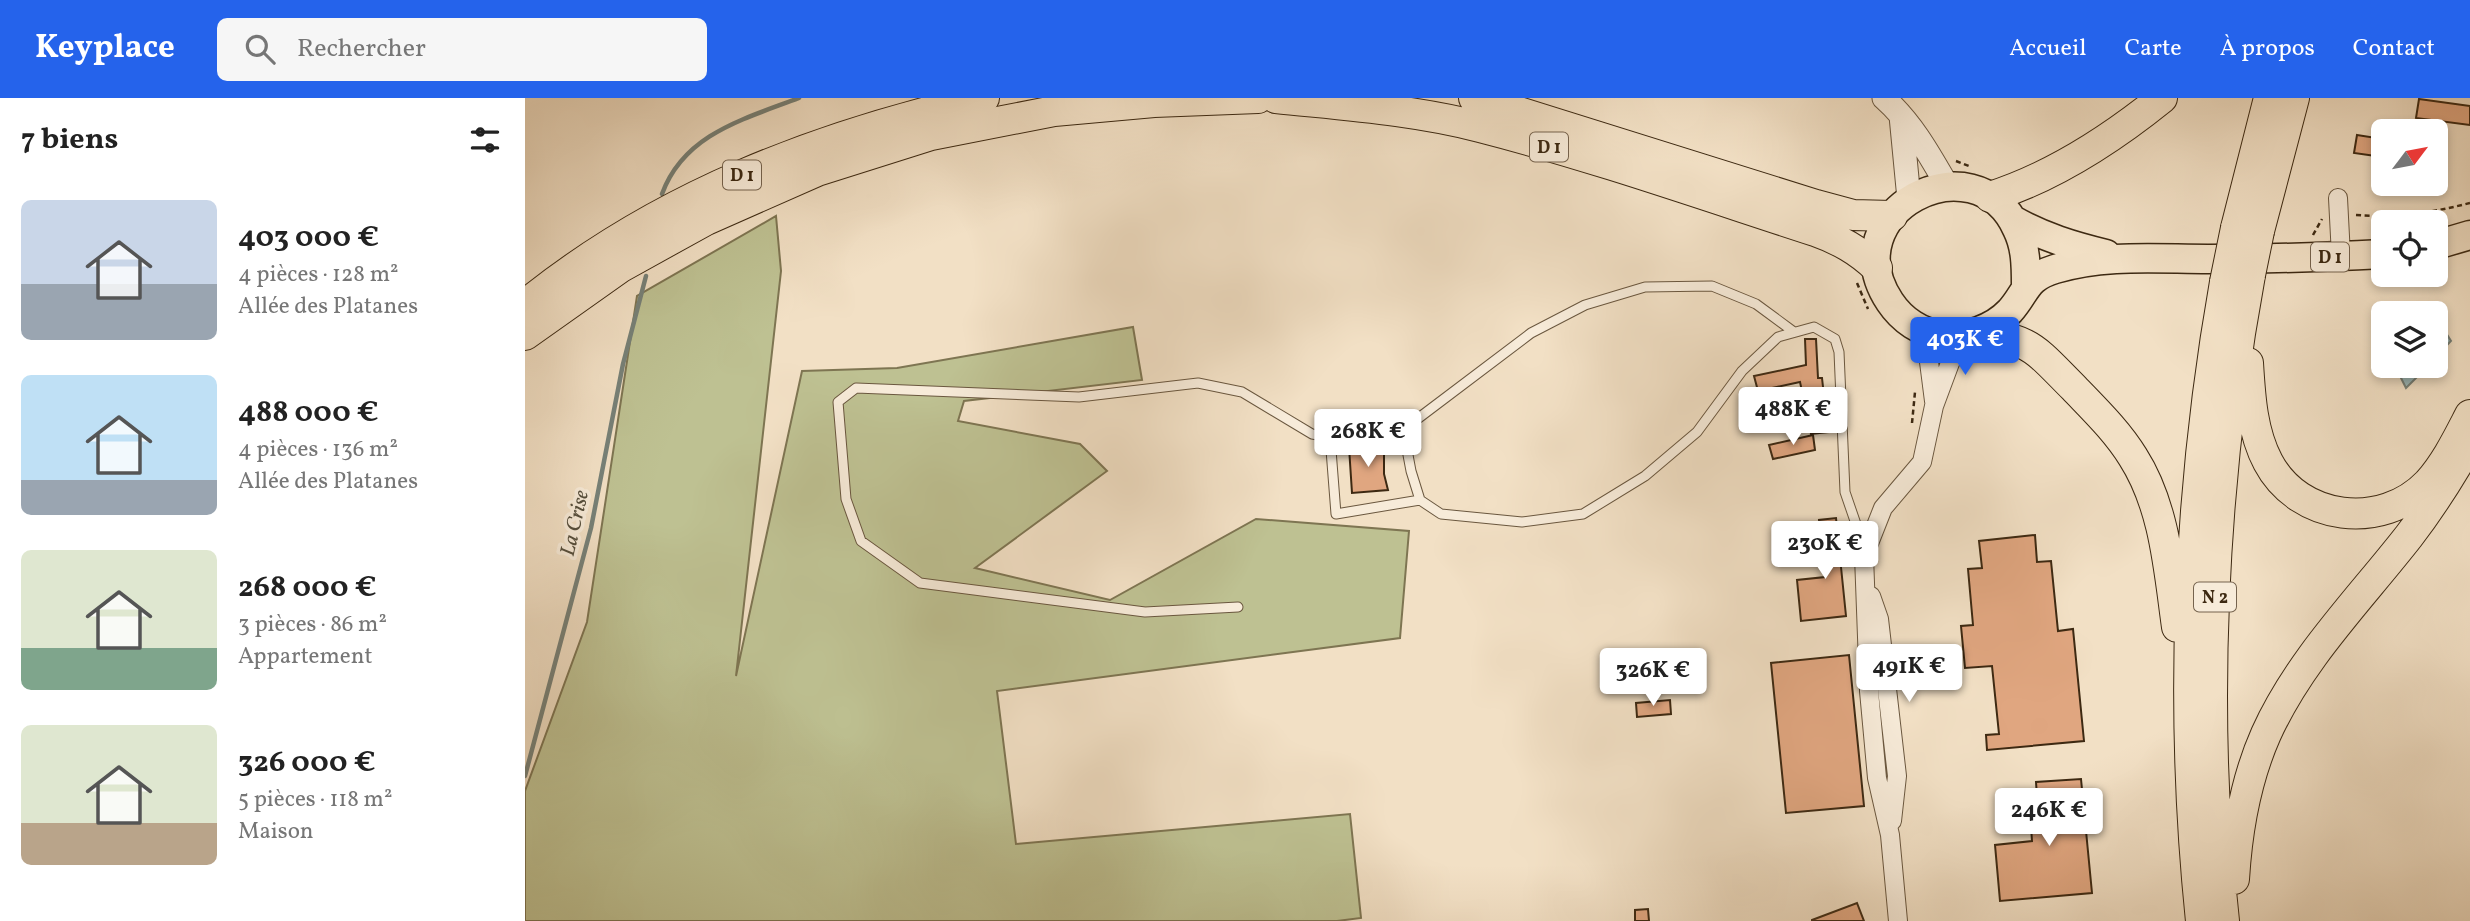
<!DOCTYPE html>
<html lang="fr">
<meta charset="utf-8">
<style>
body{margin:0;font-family:Vollkorn,serif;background:#f6f6f6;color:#222;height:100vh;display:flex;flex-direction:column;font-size:26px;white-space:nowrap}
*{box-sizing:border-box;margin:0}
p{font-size:23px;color:#767676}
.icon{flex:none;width:38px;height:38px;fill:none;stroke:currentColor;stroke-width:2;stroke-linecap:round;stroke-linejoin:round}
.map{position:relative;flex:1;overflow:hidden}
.drawer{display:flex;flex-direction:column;background:#fff;width:525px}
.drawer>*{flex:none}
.needle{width:46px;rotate:58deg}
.tools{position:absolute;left:1846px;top:21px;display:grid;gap:14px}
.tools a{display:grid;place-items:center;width:77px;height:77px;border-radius:10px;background:#fff;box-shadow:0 4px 10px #0003;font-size:35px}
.price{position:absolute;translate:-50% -60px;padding:0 16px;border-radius:7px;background:#fff;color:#222;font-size:23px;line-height:46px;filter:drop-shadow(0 2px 4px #0008)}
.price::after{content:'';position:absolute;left:50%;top:42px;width:21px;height:16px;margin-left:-10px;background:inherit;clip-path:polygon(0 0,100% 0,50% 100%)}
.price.current{background:#2563eb;color:#fff}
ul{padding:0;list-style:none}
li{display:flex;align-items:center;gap:21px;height:175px;padding:0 21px}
li span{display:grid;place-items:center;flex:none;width:196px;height:140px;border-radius:10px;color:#555}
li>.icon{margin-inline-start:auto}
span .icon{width:84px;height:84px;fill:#fffc;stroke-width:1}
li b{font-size:30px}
h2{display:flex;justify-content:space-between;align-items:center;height:84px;padding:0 21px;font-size:30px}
header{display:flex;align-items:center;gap:42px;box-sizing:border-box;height:98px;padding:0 35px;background:#2563eb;color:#fff}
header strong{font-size:33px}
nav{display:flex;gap:38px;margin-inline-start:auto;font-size:24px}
.search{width:490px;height:63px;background:#f6f6f6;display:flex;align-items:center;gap:18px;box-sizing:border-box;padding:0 24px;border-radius:10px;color:#767676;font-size:26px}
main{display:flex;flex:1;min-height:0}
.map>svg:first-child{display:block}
.green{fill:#bec192;stroke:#7e7552;stroke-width:2}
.water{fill:#9dbbbc;stroke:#778178;stroke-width:2}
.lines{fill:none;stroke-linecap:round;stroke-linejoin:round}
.stream{stroke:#778178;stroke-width:4.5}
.building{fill:#e0a680;stroke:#3d2912;stroke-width:2}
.service-casing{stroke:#6a573f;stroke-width:11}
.minor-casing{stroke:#6a573f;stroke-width:20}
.tertiary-casing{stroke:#6a573f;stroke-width:25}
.primary-casing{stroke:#3d2912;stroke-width:31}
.trunk-casing{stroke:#3d2912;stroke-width:32}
.path{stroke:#3d2912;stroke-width:2.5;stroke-dasharray:5 3.5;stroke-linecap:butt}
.service{stroke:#f7ebd9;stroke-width:9}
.minor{stroke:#f7ebd9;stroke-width:18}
.tertiary{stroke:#f7ebd9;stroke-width:23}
.primary{stroke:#f2e0c5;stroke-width:28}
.trunk{stroke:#f2e0c5;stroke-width:30}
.trunk-bridge-casing{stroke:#3d2912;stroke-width:32;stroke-linecap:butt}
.trunk-bridge{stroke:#f2e0c5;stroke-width:30}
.labels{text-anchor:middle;stroke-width:7;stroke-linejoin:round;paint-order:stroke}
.shield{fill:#f7ebd9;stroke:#75634e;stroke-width:2}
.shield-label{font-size:18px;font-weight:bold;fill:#3d2912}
.water-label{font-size:21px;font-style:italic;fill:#554e3c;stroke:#f7ebd9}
</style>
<header>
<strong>Keyplace</strong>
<div class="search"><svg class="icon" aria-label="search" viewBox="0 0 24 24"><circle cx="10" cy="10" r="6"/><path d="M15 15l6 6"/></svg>Rechercher</div>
<nav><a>Accueil</a><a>Carte</a><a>À propos</a><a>Contact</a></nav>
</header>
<main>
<section class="drawer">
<h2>7 biens<svg class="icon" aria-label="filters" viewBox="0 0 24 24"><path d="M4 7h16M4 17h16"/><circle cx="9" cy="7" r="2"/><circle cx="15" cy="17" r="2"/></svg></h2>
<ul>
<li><span style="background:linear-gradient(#c9d6e8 60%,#9aa5b1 0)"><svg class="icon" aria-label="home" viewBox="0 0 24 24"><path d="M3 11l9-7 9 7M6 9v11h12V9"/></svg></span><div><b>403 000 €</b><p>4 pièces · 128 m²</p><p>Allée des Platanes</p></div></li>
<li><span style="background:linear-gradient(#bfe0f5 75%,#9aa5b1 0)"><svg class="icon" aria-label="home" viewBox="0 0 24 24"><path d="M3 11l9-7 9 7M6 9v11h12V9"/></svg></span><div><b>488 000 €</b><p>4 pièces · 136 m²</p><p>Allée des Platanes</p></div></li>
<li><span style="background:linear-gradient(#dfe7d0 70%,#7fa58c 0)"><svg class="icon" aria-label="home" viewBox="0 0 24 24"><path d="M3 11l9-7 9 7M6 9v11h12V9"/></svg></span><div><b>268 000 €</b><p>3 pièces · 86 m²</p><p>Appartement</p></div></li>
<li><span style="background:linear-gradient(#dfe7d0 70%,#b9a48a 0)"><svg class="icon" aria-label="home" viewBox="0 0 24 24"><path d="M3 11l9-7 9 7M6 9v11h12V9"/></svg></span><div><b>326 000 €</b><p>5 pièces · 118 m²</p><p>Maison</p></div></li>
</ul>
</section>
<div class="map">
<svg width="1945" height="823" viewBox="0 0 1945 823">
<rect width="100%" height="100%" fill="#f2e0c5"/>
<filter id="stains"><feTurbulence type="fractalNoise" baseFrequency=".00286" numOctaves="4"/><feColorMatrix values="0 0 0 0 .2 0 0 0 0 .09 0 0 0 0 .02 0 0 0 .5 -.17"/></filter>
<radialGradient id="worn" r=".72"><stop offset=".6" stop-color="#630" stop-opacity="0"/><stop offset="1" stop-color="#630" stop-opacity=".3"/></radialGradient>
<path class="green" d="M 251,118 L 256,173 L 211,578 L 277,273 L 372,270 L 608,229 L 617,282 L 439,303 L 433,323 L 555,346 L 582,373 L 450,470 L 585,502 L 731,421 L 884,433 L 875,540 L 472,593 L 491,746 L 825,716 L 836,820 L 812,823 L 0,823 L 0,693 L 62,524 L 112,198 Z"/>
<path class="water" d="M 1911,219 L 1926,243 L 1911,259 Z
M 1870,268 L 1903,268 L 1881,290 Z"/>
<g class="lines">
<path class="stream" d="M 137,96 C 159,36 219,21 274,0
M 0,678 L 66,430 L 98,266 L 121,178"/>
</g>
<path class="building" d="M 1894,1 L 1945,8 L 1945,27 L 1891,20 Z
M 1832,37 L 1858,41 L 1858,59 L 1829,55 Z
M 1280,241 L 1291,241 L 1293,280 L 1297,280 L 1303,334 L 1286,336 L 1275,284 L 1233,293 L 1229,278 L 1281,267 Z
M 1288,337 L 1290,352 L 1248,361 L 1244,347 Z
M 859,347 L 859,376 L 863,392 L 827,395 L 824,349 Z
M 1311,420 L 1321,518 L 1276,523 L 1272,482 L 1300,479 L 1294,422 Z
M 1510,437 L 1512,464 L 1526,463 L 1533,533 L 1548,531 L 1559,643 L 1462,652 L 1461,637 L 1474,636 L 1467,568 L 1440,570 L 1436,528 L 1448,527 L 1443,471 L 1457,470 L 1454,443 Z
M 1324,557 L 1339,708 L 1261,715 L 1246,565 Z
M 1145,602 L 1146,616 L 1112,619 L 1111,605 Z
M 1556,681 L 1567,795 L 1475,803 L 1470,747 L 1507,743 L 1505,714 L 1513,714 L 1511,684 Z
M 1332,805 L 1339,823 L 1287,823 L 1287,822 Z
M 1123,811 L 1124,823 L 1110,823 L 1110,812 Z"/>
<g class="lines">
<g class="service-casing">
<path id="service" d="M 1269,234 L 1231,206 L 1187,188 L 1120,189 L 1060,207 L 1006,235 L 891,322 L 880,341 L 886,373 L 895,402 L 916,416 L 997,424 L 1058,416 L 1120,378 L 1172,334 L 1217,273 L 1253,239 L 1289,229 L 1310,241 L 1314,254 L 1320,394 L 1331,426 L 1345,437
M 880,341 L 857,333 L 805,339 L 811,416 L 895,402
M 713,509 L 620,514 L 395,485 L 336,443 L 321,401 L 313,304 L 331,290 L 554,299 L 673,285 L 717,294 L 787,336 L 805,339"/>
</g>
<g class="minor-casing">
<path id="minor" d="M 1813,100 L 1816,158
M 1391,229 L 1403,256 L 1409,303
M 1346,498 L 1354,521 L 1372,678 L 1367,723
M 1373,823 L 1365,737 L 1352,680 L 1344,593 L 1339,458 L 1358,410 L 1397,364 L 1409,308 L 1425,265 L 1439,237"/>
</g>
<g class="tertiary-casing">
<path id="tertiary" d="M 1359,0 C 1387,25 1404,56 1423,89
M 1376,18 L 1384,101"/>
</g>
<g class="primary-casing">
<path id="primary" d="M 1488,122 C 1518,139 1548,148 1581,156
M 1911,147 L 1945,137
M 1501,188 C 1501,168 1501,149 1492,131 C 1450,38 1305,114 1365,204 C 1377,222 1396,235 1417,237 C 1441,240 1468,231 1485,213 C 1502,194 1500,180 1530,171 C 1580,156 1632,161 1683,161 C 1742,161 1800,159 1858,156"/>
</g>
<g class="trunk-casing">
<path id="trunk" d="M 751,0 C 817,7 891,12 955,29 C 1068,58 1179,97 1290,133 C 1315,142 1333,152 1352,170
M 949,0 L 1291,107 L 1328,117 L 1367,118
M 1465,99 C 1528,79 1585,42 1637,0
M 1711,130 L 1744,0
M 1734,133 L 1769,0
M 0,207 C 134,98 293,38 459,0
M 1445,236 C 1505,239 1508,249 1549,290 C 1570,312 1592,333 1608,359 C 1640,409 1644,472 1652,529
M 0,237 L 96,169 L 181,122 L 292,73 L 406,37 L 529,13 L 629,4 L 733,0
M 1723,265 C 1725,298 1727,334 1743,364 C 1774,423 1857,433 1903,385 C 1921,365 1933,340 1945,317
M 1709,781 C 1712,732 1721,681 1741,636 C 1775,561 1834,502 1884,438 C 1907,408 1927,376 1945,344
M 1676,823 C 1654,611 1663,393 1700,184
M 1699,823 C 1676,616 1687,382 1725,177"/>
</g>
<path class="path" d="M 1431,63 L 1444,68
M 1831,117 C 1870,120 1906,115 1945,105
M 1788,137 L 1797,121
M 1332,185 L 1343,211
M 1387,325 L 1390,294
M 1321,456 L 1321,449 L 1327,436"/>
<use href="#service" class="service"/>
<use href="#minor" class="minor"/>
<use href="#tertiary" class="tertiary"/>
<use href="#primary" class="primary"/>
<use href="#trunk" class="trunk"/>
<g class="trunk-bridge-casing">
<path id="trunk-bridge" d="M 1725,177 L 1734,133
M 1700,184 L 1711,130"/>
</g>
<use href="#trunk-bridge" class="trunk-bridge"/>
</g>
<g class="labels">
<g class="shield">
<rect x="1005" y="34.5" width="38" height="29" rx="5"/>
<rect x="198" y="62.5" width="38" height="29" rx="5"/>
<rect x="1786" y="144.5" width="38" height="29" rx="5"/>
<rect x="1669" y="484.5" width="42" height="29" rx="5"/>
</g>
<g class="shield-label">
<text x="1024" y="55">D 1</text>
<text x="217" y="83">D 1</text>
<text x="1805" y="165">D 1</text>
<text x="1690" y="505">N 2</text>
</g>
<g class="water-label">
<text transform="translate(49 425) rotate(-77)" y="7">La Crise</text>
</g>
</g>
<rect width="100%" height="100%" filter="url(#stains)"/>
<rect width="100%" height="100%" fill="url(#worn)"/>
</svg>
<div class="tools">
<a><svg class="needle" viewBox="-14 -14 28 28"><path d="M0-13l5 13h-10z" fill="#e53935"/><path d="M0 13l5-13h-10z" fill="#767676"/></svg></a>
<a><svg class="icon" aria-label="locate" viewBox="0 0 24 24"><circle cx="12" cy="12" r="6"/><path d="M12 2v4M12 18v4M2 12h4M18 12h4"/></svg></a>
<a><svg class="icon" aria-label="layers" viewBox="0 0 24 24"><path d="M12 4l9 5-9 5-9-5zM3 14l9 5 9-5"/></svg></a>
</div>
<b class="price current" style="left:1440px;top:279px">403K €</b>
<b class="price" style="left:1268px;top:349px">488K €</b>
<b class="price" style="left:843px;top:371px">268K €</b>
<b class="price" style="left:1300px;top:483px">230K €</b>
<b class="price" style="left:1384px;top:606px">491K €</b>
<b class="price" style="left:1128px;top:610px">326K €</b>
<b class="price" style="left:1524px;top:750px">246K €</b>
</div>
</main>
